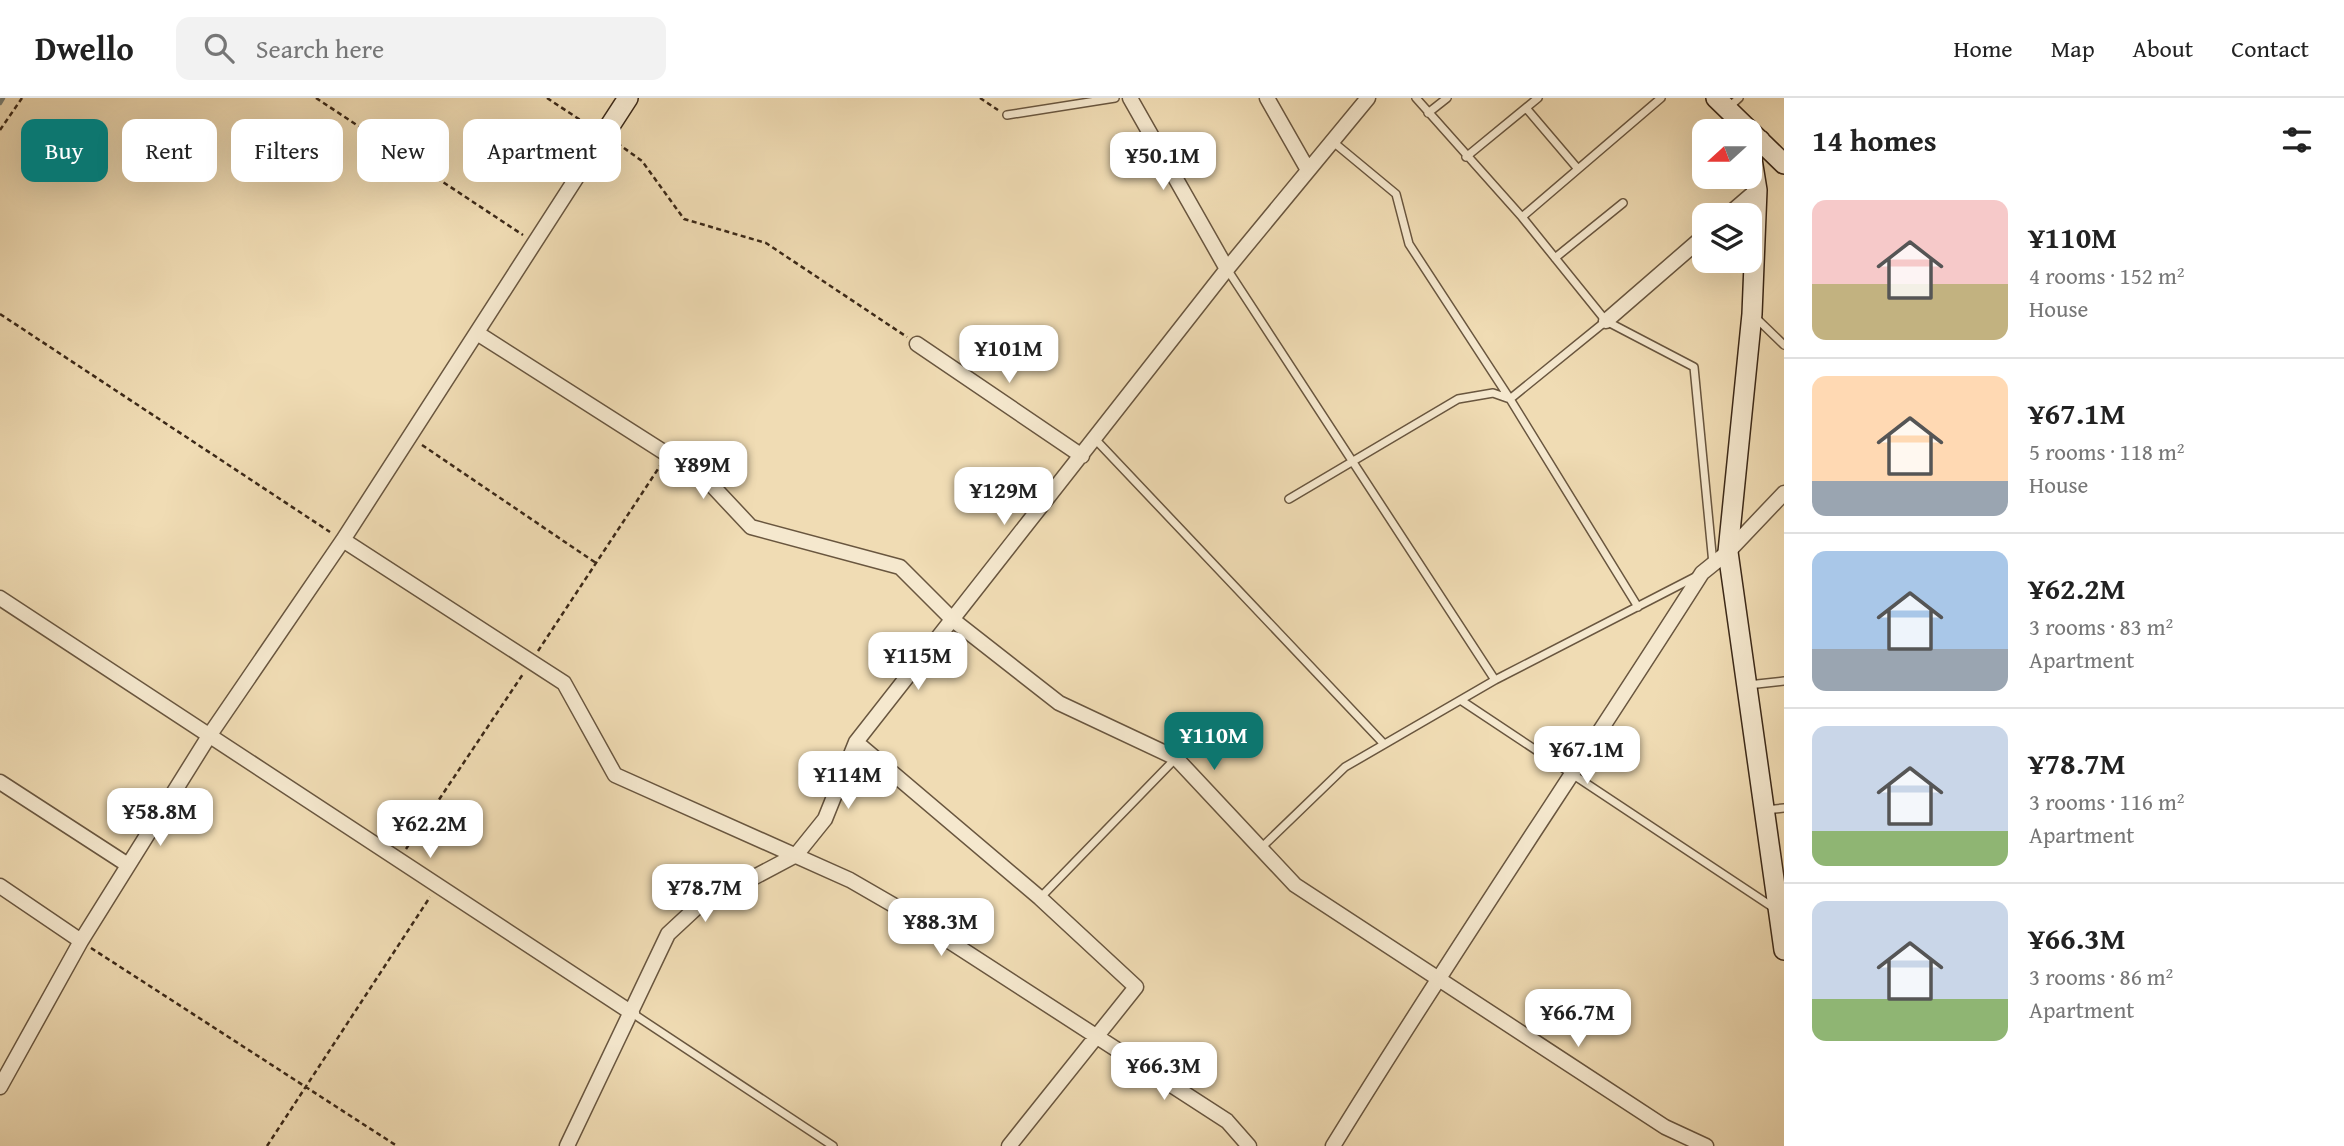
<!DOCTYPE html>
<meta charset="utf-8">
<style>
body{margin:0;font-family:"Gentium Book Plus",serif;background:#f2f2f2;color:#222;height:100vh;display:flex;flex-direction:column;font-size:26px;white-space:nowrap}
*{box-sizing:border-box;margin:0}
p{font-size:23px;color:#767676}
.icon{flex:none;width:38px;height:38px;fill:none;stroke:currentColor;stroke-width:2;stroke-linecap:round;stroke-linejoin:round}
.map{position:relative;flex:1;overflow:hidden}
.details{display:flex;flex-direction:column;background:#fff;width:560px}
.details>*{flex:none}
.banner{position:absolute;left:21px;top:21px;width:665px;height:63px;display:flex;gap:14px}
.needle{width:46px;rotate:249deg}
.buttons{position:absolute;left:1692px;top:21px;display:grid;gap:14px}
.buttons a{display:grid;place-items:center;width:70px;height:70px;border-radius:14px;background:#fff;box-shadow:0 7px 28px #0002;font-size:35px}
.price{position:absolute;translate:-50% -60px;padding:0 16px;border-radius:14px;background:#fff;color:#222;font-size:23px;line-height:46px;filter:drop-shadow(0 2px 4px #0008)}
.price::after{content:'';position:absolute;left:50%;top:42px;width:21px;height:16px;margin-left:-10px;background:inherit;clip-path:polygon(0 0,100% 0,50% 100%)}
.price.active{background:#0f766e;color:#fff}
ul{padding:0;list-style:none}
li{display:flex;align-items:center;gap:21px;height:175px;padding:0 28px}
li+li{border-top:2px solid #e0e0e0}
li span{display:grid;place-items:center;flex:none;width:196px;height:140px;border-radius:14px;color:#555}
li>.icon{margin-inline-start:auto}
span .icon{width:84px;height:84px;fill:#fffc;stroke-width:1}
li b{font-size:30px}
h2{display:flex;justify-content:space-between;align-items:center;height:84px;padding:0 28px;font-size:30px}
.chip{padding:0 24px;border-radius:14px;background:#fff;box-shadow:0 7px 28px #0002;font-size:24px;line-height:63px}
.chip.active{background:#0f766e;color:#fff}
header{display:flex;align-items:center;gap:42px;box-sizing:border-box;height:98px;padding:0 35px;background:#fff;border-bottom:2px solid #e0e0e0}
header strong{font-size:33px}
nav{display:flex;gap:38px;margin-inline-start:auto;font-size:24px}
.search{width:490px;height:63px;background:#f2f2f2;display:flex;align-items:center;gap:18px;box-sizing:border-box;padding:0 24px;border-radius:14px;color:#767676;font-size:26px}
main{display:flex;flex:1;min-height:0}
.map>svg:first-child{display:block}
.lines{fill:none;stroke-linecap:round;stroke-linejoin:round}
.stream{stroke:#767f77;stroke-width:4.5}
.lane-casing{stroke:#69563f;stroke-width:10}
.street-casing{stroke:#69563f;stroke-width:17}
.secondary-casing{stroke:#3c2918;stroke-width:22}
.path{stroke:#3c2918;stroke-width:2.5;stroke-dasharray:5 3.5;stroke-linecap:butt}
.lane{stroke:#f5e8ce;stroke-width:7}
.street{stroke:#f5e8ce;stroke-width:14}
.secondary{stroke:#f5e8ce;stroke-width:19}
</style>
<header>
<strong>Dwello</strong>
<div class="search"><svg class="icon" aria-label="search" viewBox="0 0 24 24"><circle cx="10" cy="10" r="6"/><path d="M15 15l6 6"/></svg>Search here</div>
<nav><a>Home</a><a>Map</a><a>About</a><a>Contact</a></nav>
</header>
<main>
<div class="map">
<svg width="1784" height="1048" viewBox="0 0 1784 1048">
<rect width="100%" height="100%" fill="#f0dcb4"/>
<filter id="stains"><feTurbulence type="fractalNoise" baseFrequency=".00286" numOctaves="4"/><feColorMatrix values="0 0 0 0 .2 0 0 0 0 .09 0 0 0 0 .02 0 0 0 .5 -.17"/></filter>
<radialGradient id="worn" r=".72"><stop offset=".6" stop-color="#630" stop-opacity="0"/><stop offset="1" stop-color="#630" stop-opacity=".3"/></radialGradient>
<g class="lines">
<path class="stream" d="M 0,5 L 3,0"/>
<g class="lane-casing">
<path id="lane" d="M 1416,0 L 1522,119 L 1606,223 L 1694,269 L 1713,466
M 1526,10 L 1578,71
M 1728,10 L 1739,0
M 1428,15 L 1447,0
M 1007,17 L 1115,0
M 1332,43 L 1396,96 L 1409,146 L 1510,301
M 1466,59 L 1538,0
M 1522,119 L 1661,0
M 1555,160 L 1623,105
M 1227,171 L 1495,582
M 1754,218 L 1784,247
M 1606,223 L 1510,301 L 1638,509
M 1095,341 L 1384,646
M 1289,401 L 1458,301 L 1493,295 L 1510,301
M 1748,587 L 1784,583
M 1462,603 L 1774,810
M 1765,712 L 1784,710
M 1262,749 L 1345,669 L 1495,582 L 1695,479
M 1040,800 L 1176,660
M 632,915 L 833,1048"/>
</g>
<g class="street-casing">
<path id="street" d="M 1130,0 L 1227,171
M 1267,0 L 1308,72
M 1728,117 L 1757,92
M 1606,223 L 1704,138
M 477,235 L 706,381 L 751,429 L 900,469 L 953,522 L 1059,605 L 1176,660 L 1295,787 L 1665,1029 L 1706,1048
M 917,246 L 1082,358
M 343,442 L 564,585 L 615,677 L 850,782 L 895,808 L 1227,1023 L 1249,1048
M 0,500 L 632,915
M 856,644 L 1040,800 L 1136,889 L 1009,1048
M 0,684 L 128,767
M 0,788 L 81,843
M 0,989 L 81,843 L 209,638 L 343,442 L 604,37
M 567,1048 L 668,836 L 696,810 L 796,757 L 825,721 L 856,644 L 1227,171 L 1368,0
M 1333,1048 C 1452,854 1580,667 1702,475 L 1728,454 L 1784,395"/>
</g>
<g class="secondary-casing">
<path id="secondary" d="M 1716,0 L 1784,66
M 604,37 L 628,0
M 1760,42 L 1751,55 L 1757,92 L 1752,216 L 1728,454 L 1784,852"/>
</g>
<path class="path" d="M 316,0 L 523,137
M 547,0 L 591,29
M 980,0 L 998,12
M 0,32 L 22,0
M 617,45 L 642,63 L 684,121 L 766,145 L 907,239
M 0,216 L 330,434
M 422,347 L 596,465
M 538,553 L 660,368
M 406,751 L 523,576
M 91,850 L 397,1048
M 267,1048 L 430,799"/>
<use href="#lane" class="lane"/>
<use href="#street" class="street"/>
<use href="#secondary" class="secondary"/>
</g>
<rect width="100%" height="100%" filter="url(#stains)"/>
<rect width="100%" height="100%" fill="url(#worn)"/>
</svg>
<div class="buttons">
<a><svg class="needle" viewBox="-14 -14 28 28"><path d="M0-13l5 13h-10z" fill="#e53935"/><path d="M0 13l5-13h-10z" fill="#767676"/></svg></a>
<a><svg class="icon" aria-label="layers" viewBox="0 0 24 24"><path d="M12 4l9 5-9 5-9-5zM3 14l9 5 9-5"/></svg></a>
</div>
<b class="price" style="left:1163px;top:94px">¥50.1M</b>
<b class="price" style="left:1009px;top:287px">¥101M</b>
<b class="price" style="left:703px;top:403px">¥89M</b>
<b class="price" style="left:1004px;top:429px">¥129M</b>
<b class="price" style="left:918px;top:594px">¥115M</b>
<b class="price active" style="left:1214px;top:674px">¥110M</b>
<b class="price" style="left:1587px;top:688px">¥67.1M</b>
<b class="price" style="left:848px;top:713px">¥114M</b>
<b class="price" style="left:160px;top:750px">¥58.8M</b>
<b class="price" style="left:430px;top:762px">¥62.2M</b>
<b class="price" style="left:705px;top:826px">¥78.7M</b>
<b class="price" style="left:941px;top:860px">¥88.3M</b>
<b class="price" style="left:1578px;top:951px">¥66.7M</b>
<b class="price" style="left:1164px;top:1004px">¥66.3M</b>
<div class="banner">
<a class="chip active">Buy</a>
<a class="chip">Rent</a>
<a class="chip">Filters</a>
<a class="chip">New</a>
<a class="chip">Apartment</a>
</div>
</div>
<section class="details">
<h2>14 homes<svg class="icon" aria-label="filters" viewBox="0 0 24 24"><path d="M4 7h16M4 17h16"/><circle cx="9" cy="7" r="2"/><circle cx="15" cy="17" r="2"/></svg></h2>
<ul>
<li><span style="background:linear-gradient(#f6c9c9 60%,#c2b280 0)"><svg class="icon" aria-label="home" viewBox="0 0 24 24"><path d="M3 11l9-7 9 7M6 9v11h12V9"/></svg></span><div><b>¥110M</b><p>4 rooms · 152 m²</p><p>House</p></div></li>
<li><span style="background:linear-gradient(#ffd9b3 75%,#9aa5b1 0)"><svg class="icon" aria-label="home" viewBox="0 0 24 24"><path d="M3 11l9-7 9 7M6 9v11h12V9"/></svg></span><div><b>¥67.1M</b><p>5 rooms · 118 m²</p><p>House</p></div></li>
<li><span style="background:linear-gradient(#a9c7e8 70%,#9aa5b1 0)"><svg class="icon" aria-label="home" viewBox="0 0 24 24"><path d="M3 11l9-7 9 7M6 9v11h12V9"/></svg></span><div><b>¥62.2M</b><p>3 rooms · 83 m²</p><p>Apartment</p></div></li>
<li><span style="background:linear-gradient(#c9d6e8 75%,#8fb573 0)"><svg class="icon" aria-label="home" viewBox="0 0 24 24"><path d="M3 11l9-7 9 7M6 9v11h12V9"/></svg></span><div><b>¥78.7M</b><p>3 rooms · 116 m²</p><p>Apartment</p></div></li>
<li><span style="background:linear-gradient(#c9d6e8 70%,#8fb573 0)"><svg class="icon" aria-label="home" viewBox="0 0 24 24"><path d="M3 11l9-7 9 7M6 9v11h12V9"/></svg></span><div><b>¥66.3M</b><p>3 rooms · 86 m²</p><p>Apartment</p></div></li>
</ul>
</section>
</main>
